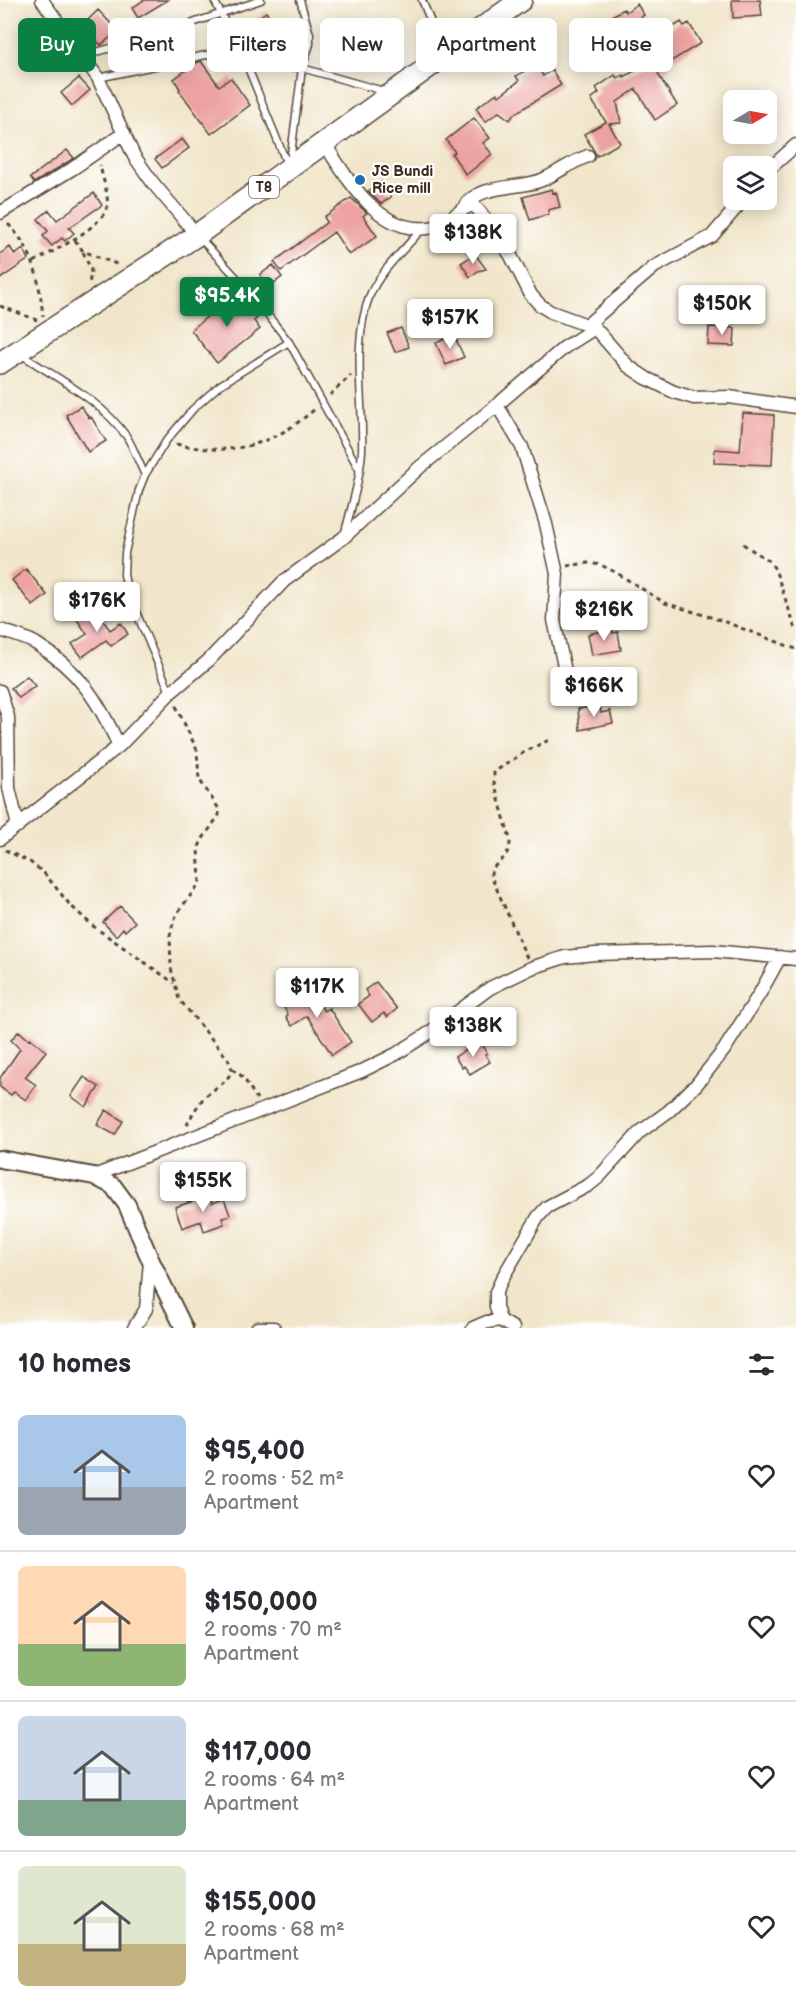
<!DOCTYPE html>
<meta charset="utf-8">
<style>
body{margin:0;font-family:"Balsamiq Sans",sans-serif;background:#f7f7f7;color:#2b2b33;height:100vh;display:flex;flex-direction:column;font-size:22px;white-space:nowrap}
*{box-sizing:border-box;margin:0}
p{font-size:20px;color:#7c7c81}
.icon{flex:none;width:33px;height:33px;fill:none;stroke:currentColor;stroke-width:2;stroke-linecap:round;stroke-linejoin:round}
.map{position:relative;height:1328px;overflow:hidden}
.panel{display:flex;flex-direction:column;background:#fff;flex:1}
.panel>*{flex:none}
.hud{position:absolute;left:18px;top:18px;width:760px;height:54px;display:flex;gap:12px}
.needle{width:39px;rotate:80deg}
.buttons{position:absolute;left:723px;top:90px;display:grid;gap:12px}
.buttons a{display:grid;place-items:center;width:54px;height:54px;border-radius:9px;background:#fff;box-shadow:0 3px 15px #0003;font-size:30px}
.price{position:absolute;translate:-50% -51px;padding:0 14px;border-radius:6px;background:#fff;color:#222;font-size:20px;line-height:39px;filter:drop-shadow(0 2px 3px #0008)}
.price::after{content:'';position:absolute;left:50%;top:36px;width:18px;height:14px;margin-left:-9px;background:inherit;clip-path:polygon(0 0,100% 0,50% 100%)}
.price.current{background:#0b8043;color:#fff}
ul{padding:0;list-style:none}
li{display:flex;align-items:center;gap:18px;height:150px;padding:0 18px}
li+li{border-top:2px solid #e1e1e2}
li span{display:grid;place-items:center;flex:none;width:168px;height:120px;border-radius:9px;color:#555}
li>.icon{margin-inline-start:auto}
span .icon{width:72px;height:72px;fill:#fffc;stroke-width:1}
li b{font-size:26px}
h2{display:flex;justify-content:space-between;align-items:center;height:72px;padding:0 18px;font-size:26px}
.pill{padding:0 21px;border-radius:9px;background:#fff;box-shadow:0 3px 15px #0003;font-size:21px;line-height:54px}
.pill.current{background:#0b8043;color:#fff}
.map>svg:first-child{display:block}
.building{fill:#eca2a0}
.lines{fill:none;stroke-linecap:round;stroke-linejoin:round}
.lane-casing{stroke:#564638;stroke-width:9}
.street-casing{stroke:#564638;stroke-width:15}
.secondary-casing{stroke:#564638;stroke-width:20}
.highway-casing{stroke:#564638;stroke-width:24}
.path{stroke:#564638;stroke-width:3;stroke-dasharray:4.5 4.5;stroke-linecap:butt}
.lane{stroke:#fff;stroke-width:6}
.street{stroke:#fff;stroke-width:12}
.secondary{stroke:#fff;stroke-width:16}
.highway{stroke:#fff;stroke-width:21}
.poi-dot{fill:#1f6fb2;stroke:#fff;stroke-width:2}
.labels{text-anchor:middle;stroke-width:4.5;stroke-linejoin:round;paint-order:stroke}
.shield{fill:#fff;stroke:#766a62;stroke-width:1.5}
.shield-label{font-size:14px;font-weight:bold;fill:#3b2a1e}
.poi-label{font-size:15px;font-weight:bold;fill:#3b2a1e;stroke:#fff;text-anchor:start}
</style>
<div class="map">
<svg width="796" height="1328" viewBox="0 0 796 1328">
<rect width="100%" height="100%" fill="#fff"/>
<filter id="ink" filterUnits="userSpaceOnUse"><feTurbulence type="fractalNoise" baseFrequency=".0167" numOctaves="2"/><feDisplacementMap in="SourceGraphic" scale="12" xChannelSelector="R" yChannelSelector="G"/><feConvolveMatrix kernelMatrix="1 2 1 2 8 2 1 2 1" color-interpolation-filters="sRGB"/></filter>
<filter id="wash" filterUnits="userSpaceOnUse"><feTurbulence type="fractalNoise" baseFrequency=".008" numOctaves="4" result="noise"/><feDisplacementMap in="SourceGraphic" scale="24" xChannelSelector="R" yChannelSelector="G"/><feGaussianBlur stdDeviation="1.35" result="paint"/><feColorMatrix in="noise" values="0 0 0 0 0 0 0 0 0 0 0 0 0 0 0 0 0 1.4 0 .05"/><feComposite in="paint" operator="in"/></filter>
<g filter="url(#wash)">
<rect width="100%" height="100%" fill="#f1e6cb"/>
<g id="blocks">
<path class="building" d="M 144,0 L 168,0 L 138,18 L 132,8 Z
M 732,0 L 760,0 L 762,16 L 733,18 Z
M 637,4 L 644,15 L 622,31 L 612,16 L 624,9 L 626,12 Z
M 98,10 L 118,31 L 101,45 L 82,26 Z
M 266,12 L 283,36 L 262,51 L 245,27 Z
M 681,22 L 684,26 L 689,23 L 701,43 L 668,63 L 670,68 L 658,74 L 677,105 L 655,120 L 636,89 L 617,102 L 621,123 L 609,124 L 620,143 L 597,156 L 584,134 L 606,122 L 591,99 L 599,93 L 596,88 L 615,75 L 617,78 L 623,75 L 624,77 L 647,64 L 642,55 L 656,47 L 653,41 L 663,36 L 662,34 Z
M 201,61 L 219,86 L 231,78 L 250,105 L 211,134 L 179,90 L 180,89 L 174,79 L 196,63 Z
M 536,64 L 543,76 L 552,70 L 561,85 L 514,114 L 510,120 L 499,112 L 485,122 L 476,108 L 497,93 L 499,96 L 519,81 L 516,76 Z
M 79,78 L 90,90 L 72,106 L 61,93 Z
M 474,118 L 490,138 L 483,143 L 492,154 L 466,175 L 452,154 L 455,152 L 446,140 Z
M 182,139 L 189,148 L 162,168 L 155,159 Z
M 67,150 L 74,158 L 34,183 L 30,178 Z
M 381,182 L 391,197 L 381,204 L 368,191 Z
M 552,189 L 553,193 L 556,192 L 560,207 L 548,210 L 549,214 L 530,220 L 523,197 Z
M 94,193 L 102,205 L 69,228 L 74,233 L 65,241 L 62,238 L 52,246 L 43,236 L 48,231 L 38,219 L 49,210 L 57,220 Z
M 351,198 L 367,213 L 363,216 L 377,236 L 349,255 L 334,232 L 281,271 L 274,262 L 327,222 L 324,217 Z
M 10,247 L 15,255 L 23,249 L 29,259 L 0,279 L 0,254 Z
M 475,254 L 486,269 L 478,271 L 470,277 L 461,263 Z
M 273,265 L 282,277 L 269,287 L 260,275 Z
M 233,295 L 236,298 L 239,295 L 259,316 L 254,321 L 260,329 L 217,363 L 191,330 Z
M 709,327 L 735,328 L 734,346 L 708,345 Z
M 401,328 L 409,347 L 395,352 L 387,333 Z
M 454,335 L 464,357 L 446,365 L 436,343 Z
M 81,406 L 89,418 L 91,417 L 106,441 L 88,452 L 66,415 Z
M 743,413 L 774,415 L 772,465 L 714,463 L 715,449 L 740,451 Z
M 26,569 L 47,595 L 33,606 L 12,580 Z
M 93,607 L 110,630 L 121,623 L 128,634 L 111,646 L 106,640 L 82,657 L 72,644 L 87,634 L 76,618 Z
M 612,629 L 613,633 L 618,632 L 621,650 L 592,655 L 588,634 Z
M 27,676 L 35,686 L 19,698 L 11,688 Z
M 600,706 L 601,713 L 610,711 L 613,723 L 580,730 L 578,709 Z
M 120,906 L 135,922 L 125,931 L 123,928 L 116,936 L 103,922 Z
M 376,982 L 397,1009 L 387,1017 L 384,1013 L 372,1022 L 358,1004 L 369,996 L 365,990 Z
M 307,986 L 324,1011 L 329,1008 L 351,1042 L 332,1055 L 307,1016 L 292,1026 L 286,1017 L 288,1015 L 282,1004 Z
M 19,1031 L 29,1040 L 30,1038 L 46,1051 L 25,1077 L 36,1085 L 26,1100 L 14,1092 L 11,1095 L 0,1087 L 0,1078 L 20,1049 L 11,1040 Z
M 480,1040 L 487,1053 L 485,1054 L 490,1062 L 470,1074 L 464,1066 L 462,1068 L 455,1057 Z
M 84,1077 L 99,1087 L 86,1107 L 71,1096 Z
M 106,1110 L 123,1121 L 115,1135 L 97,1125 Z
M 210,1196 L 212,1203 L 224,1199 L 230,1215 L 222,1218 L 224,1224 L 204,1231 L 201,1221 L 182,1228 L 175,1207 Z"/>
</g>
</g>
<g filter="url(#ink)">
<use href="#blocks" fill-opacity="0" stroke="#564638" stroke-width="1.5"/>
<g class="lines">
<g class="lane-casing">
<path id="lane" d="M 214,0 L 246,63 L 287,164
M 422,0 L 443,52
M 82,56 L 151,37 L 261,0
M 98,78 L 206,55 L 246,63 L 302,68 L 387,92
M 290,162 L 302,68 L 310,44 L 310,34 L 300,0
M 200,238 L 248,290 L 289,342 L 360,471
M 22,355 C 58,379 101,400 127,437 C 134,449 139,463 145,475
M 345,532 C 352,505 360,479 362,451 C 364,400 351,343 370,295 C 380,271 404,250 421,230
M 170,692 L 128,593 L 124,575 L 125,553 L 139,490 L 145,475 L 166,441 L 193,409 L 220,385 L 289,342"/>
</g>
<g class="street-casing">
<path id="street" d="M 42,0 L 98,78 L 134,156 L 153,183 L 197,235
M 324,143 C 349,181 381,238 434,227 C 450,224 459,207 474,205 L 490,224 L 511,256 L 531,295 L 540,305 L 551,312 L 595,328 L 628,366 L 646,378 L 674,392 L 694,398 L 729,397 L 796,407
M 766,172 L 796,145
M 465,207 C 476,184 521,189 542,180 C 558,173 571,162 588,156
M 0,213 L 72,169 L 124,133
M 587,325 L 654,267 L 712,236 L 743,200
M 497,405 L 522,447 L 546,524 L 557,574 L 554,620 L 570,694
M 0,630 C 12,634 24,637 35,643 C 79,670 98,700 119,746
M 0,691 L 8,717 L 9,788 L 18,826
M 0,839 L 119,746 L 170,693 L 208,661 L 284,581 L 343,538 L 420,467 L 497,405 L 565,347 L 595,328
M 94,1176 L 362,1071 L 396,1054 L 426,1035 L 490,988 L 531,968 L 565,957 L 595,954 L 713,951 L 796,959
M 500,1320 L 496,1307 L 496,1292 L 503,1277 L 538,1217 L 547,1207 L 589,1185 L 599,1177 L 640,1132 L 669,1111 L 696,1085 L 724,1050 L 760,993 L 780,957
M 134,1328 L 146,1309 L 150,1261
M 257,1328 L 274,1328
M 473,1328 L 487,1322 L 500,1320 L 513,1328"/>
</g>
<g class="secondary-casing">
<path id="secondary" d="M 0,1159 L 94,1176 L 113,1186 L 127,1205 L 150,1259 L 184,1328"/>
</g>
<g class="highway-casing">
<path id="highway" d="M 0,363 L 197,235 L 521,0"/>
</g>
<path class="path" d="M 8,224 C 35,251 39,280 43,316
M 75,240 L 83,251 L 119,265
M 83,252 L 91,270 L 89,286
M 34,262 C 51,252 104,227 107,206 C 109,194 102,177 100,165
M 0,306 L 37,320
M 330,395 L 351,375
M 176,444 C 232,457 273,446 316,408
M 743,544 L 769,561 L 775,569 L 796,630
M 567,566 L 587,563 L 601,565 L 615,572 L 665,603 L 720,620 L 796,649
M 176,706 L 197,750 L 199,779 L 219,809 L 219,815 L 202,840 L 198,849 L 200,880 L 199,884 L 178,912 L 173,923 L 170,936 L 171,968 L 179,999 L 228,1059 L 232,1069 C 229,1083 211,1089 202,1100 C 196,1108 191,1116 187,1125
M 5,850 L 30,862 L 44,873 L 70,905 L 93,926 L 174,983
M 527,958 L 491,876 C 490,861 511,863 510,839 L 494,782 L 494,772 L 526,751 L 551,739
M 232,1069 L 243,1077 L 257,1099"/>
<use href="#lane" class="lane"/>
<use href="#street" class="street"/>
<use href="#secondary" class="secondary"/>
<use href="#highway" class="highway"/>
</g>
</g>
<circle class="poi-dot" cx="360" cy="180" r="6"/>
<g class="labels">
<rect class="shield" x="249" y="176" width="30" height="22" rx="4.5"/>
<g class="shield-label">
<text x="264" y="192">T8</text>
</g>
<g class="poi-label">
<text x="372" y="176">JS Bundi<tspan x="372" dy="17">Rice mill</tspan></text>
</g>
</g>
</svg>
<div class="buttons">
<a><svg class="needle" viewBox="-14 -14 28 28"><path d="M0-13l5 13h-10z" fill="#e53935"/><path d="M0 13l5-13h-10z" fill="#7c7c81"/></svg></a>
<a><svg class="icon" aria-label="layers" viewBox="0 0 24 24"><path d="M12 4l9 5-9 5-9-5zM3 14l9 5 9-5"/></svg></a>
</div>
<b class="price" style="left:473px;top:265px">$138K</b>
<b class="price current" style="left:227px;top:328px">$95.4K</b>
<b class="price" style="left:722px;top:336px">$150K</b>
<b class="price" style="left:450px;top:350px">$157K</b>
<b class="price" style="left:97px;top:633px">$176K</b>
<b class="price" style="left:604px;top:642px">$216K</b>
<b class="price" style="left:594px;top:718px">$166K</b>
<b class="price" style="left:317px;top:1019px">$117K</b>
<b class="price" style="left:473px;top:1058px">$138K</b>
<b class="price" style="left:203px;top:1213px">$155K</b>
<div class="hud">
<a class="pill current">Buy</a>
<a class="pill">Rent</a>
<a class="pill">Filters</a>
<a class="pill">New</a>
<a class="pill">Apartment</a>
<a class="pill">House</a>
</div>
</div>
<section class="panel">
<h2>10 homes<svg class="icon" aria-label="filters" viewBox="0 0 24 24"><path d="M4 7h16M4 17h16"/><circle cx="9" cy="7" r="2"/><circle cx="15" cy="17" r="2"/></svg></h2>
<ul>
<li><span style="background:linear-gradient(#a9c7e8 60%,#9aa5b1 0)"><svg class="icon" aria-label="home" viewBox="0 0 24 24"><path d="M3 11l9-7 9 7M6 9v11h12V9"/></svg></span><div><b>$95,400</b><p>2 rooms · 52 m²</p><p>Apartment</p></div><svg class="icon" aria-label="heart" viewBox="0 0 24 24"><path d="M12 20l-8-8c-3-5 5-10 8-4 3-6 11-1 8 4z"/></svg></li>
<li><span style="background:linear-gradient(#ffd9b3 65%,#8fb573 0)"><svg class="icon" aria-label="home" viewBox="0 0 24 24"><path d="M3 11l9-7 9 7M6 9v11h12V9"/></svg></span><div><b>$150,000</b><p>2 rooms · 70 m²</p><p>Apartment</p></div><svg class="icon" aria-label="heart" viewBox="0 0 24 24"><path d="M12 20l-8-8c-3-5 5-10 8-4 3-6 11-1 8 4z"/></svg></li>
<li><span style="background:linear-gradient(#c9d6e8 70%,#7fa58c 0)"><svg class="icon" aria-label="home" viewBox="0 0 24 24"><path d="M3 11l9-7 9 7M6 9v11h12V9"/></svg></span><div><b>$117,000</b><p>2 rooms · 64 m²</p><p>Apartment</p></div><svg class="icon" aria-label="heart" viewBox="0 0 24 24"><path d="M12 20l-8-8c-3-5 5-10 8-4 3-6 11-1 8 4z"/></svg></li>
<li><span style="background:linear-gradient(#dfe7d0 65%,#c2b280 0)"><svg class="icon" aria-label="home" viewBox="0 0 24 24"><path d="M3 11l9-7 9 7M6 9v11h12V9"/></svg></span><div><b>$155,000</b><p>2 rooms · 68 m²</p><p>Apartment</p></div><svg class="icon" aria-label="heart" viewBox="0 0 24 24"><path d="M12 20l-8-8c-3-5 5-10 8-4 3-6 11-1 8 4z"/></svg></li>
</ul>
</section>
